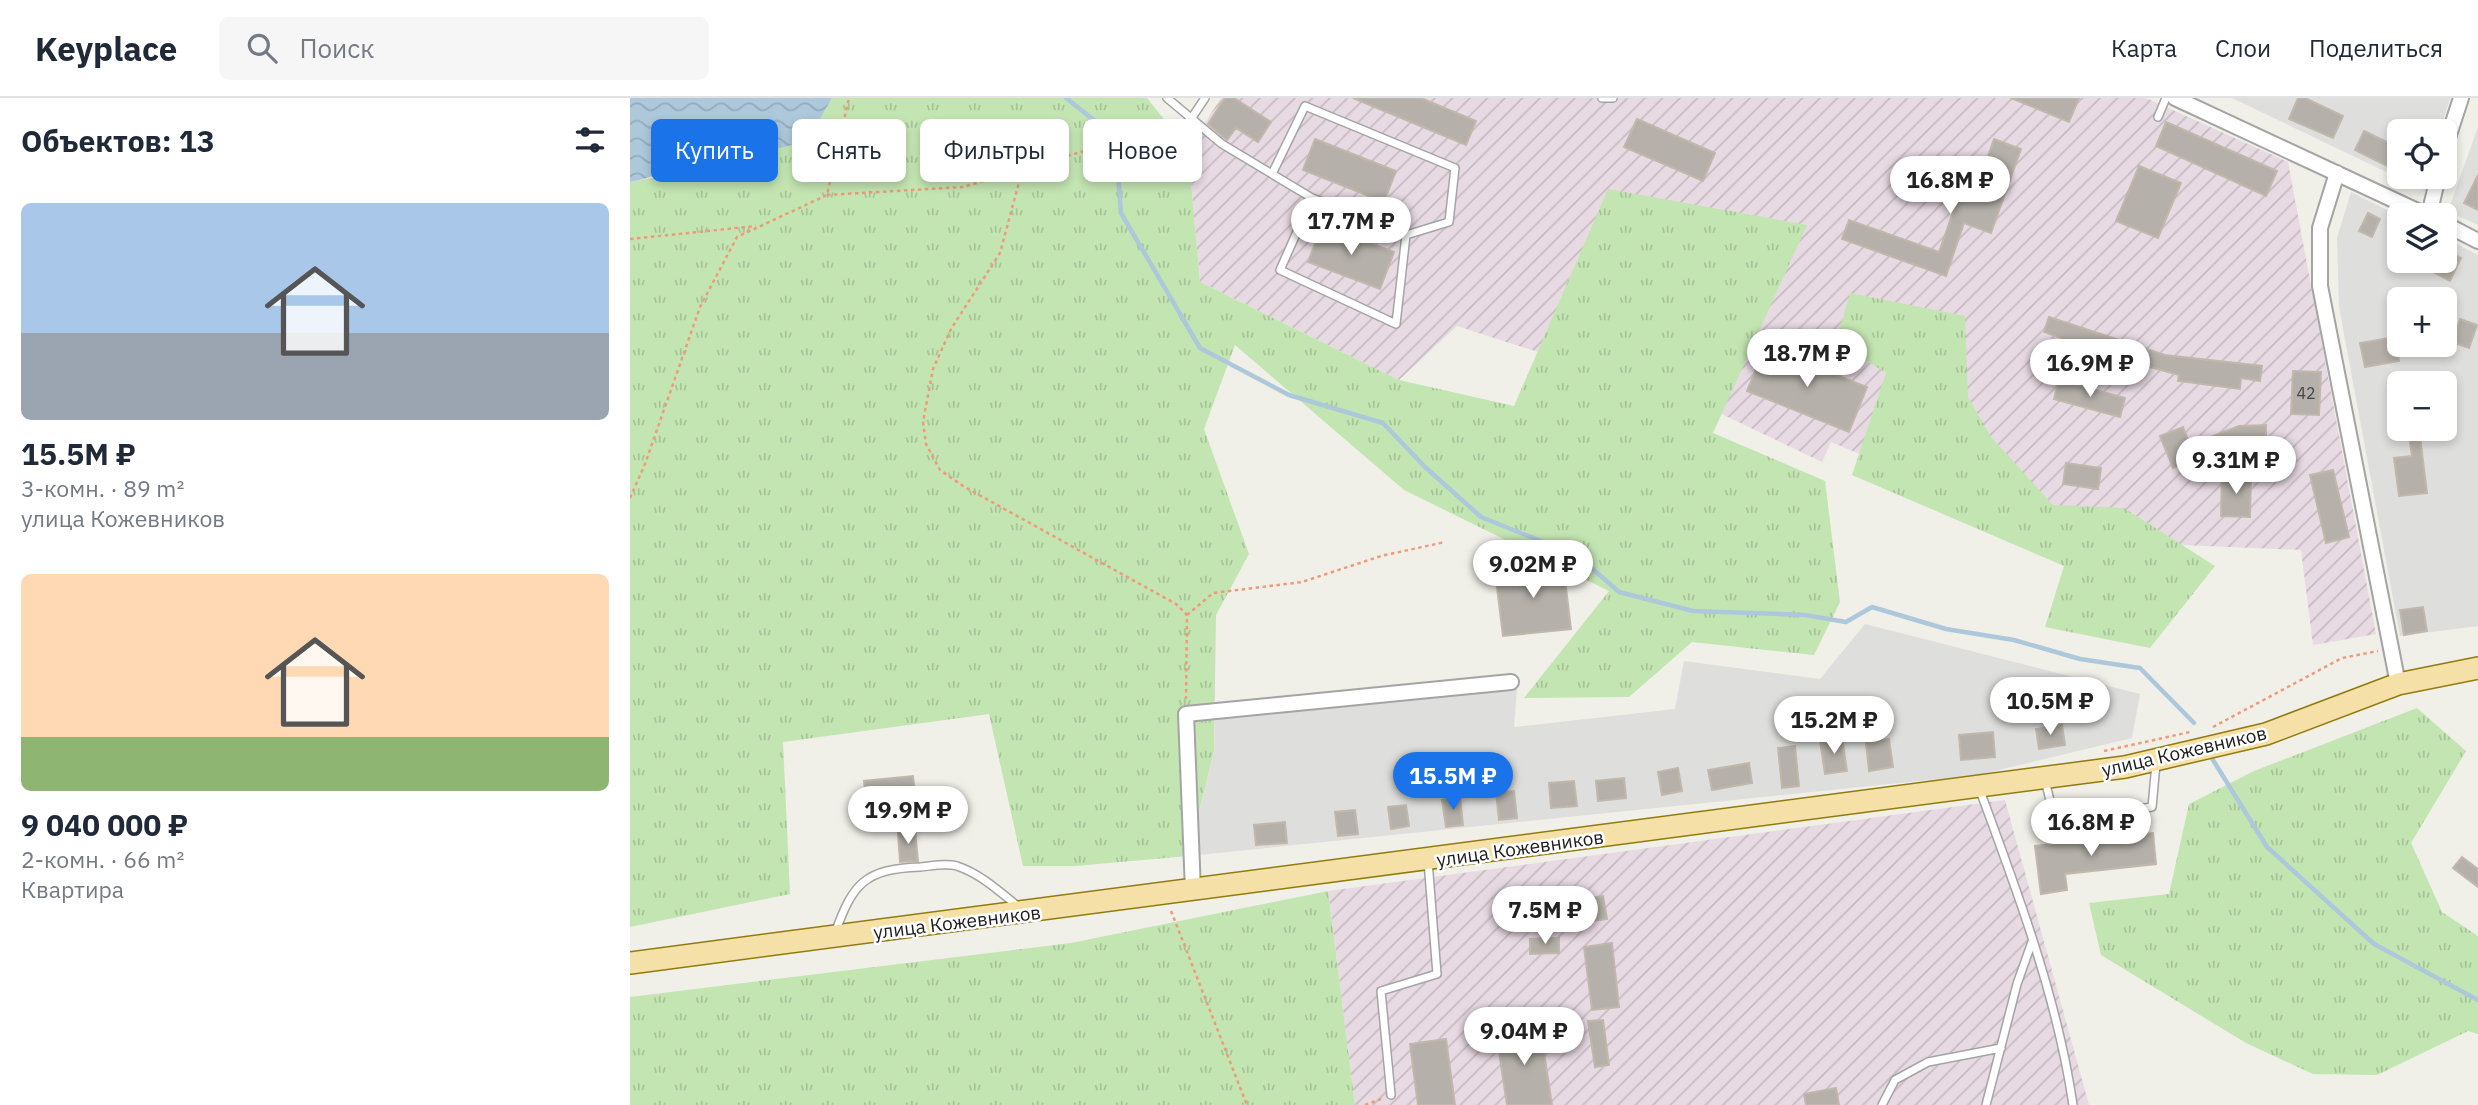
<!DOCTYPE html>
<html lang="ru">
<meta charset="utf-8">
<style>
body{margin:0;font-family:"IBM Plex Sans",sans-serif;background:#f6f6f7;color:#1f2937;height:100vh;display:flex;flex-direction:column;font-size:26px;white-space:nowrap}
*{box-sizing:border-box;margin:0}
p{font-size:23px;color:#747a83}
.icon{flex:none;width:38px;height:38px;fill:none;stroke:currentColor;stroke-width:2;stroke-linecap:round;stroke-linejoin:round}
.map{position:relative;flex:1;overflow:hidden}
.sheet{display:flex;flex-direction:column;background:#fff;width:630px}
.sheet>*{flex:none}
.top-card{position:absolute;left:21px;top:21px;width:665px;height:63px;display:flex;gap:14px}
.fabs{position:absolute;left:1757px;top:21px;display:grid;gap:14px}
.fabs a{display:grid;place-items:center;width:70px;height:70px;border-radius:10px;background:#fff;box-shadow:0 4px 10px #0003;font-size:35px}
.price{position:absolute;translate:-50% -60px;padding:0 16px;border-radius:24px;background:#fff;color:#222;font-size:23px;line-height:46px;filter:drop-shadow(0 2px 4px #0008)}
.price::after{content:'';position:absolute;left:50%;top:42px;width:21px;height:16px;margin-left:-10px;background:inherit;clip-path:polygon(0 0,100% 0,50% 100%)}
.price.current{background:#1a73e8;color:#fff}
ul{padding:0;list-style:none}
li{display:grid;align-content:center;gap:14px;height:371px;padding:0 21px}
li span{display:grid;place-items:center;height:217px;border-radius:10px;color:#555}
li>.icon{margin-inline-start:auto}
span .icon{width:126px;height:126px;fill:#fffc;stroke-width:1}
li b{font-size:30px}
h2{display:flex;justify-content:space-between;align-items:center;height:84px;padding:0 21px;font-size:30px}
.pill{padding:0 24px;border-radius:10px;background:#fff;box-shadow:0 4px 10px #0003;font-size:24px;line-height:63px}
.pill.current{background:#1a73e8;color:#fff}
header{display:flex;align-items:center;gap:42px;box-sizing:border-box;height:98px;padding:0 35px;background:#fff;border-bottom:2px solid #e0e1e3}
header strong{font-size:33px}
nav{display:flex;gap:38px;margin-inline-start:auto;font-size:24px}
.search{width:490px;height:63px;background:#f6f6f7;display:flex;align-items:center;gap:18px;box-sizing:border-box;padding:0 24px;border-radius:10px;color:#747a83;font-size:26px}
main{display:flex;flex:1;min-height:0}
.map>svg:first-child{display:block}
.residential{fill:#dededd;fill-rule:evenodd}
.industrial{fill:url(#industrial-furrows)}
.grass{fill:url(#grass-tufts)}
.water{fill:url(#water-waves)}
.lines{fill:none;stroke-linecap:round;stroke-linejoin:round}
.stream{stroke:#acc8da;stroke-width:4.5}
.building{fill:#b5b1aa;stroke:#c1b8ab;stroke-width:2}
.service-casing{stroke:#a4a4a4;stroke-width:10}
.minor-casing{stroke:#a4a4a4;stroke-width:18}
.primary-casing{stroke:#907b0c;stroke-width:24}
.path{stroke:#ef9a7a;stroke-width:2.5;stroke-dasharray:3.5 3.5;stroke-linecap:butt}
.service{stroke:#fff;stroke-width:7}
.minor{stroke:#fff;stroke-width:14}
.primary{stroke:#f5e1a8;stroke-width:21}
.labels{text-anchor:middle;stroke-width:5;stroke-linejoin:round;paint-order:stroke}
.number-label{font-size:16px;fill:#454442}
.street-label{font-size:19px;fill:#202020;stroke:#fff}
</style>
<header>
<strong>Keyplace</strong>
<div class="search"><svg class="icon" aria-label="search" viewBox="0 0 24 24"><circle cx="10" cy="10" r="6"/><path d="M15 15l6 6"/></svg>Поиск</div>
<nav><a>Карта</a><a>Слои</a><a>Поделиться</a></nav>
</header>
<main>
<section class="sheet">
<h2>Объектов: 13<svg class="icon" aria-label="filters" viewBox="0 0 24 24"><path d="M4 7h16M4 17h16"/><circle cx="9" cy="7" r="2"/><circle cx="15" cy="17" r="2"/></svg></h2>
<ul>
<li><span style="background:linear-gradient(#a9c7e8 60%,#9aa5b1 0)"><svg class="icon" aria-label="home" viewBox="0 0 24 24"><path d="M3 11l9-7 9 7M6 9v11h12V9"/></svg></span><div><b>15.5M ₽</b><p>3-комн. · 89 m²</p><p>улица Кожевников</p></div></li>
<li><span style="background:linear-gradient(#ffd9b3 75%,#8fb573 0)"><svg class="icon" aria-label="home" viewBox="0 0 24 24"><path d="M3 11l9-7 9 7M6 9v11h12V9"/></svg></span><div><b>9 040 000 ₽</b><p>2-комн. · 66 m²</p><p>Квартира</p></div></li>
</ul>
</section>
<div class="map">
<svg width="1848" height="1007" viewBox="0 0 1848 1007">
<defs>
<pattern id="industrial-furrows" width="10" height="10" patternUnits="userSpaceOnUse" patternTransform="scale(1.75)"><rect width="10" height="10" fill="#e8dae3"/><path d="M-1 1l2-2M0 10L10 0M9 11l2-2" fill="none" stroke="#c7bbc2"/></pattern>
<pattern id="grass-tufts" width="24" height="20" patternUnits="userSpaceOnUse" patternTransform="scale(1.75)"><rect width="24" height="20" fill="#c3e5b2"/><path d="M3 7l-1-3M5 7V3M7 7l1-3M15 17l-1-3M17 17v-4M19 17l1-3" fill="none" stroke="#a7c499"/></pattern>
<pattern id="water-waves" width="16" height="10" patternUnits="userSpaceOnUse" patternTransform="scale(1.75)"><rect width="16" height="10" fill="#acc8da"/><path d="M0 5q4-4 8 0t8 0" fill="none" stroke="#94acbb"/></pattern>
</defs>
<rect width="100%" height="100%" fill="#f0efe8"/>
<path class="residential" d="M 1602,0 L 1820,0 L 1810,33 L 1769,33 L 1769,79 L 1798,79 L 1794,92 Z
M 1848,29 L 1848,127 L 1818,113 Z
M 1721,94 L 1769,118 L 1769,163 L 1815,163 L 1815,140 L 1848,157 L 1848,528 L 1770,538 L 1709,209 L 1707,140 ZM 1769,201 L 1815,201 L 1815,247 L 1769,247 ZM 1769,285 L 1815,285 L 1815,331 L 1769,331 Z
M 1235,526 L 1510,596 L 1502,640 L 1348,677 L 558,758 L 584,654 L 585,620 L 887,591 L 884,629 L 1045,611 L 1054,563 L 1190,581 Z"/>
<path class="industrial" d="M 591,0 L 1516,0 L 1658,64 L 1746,536 L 1683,547 L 1671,452 L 1505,445 L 1471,457 L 1201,344 L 1192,364 L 1075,308 L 827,228 L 769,282 L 570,184 L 558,51 Z
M 1375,702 L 1459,1007 L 725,1007 L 698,793 Z"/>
<path class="grass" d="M 202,0 L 517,0 L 558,51 L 570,184 L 769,282 L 884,308 L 978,91 L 1177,127 L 1083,335 L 1195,383 L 1210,504 L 1184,557 L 1062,544 L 999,599 L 894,600 L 979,493 L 774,392 L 605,247 L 574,331 L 619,456 L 586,517 L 584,653 L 558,758 L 445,768 L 393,768 L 359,616 L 153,644 L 160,796 L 0,829 L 0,84 L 27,79 L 72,58 L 100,51 L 133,52 L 194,15 Z
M 1220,195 L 1335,218 L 1338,299 L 1361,339 L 1423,407 L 1494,410 L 1585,468 L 1520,550 L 1415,529 L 1434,468 L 1222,377 L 1256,275 L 1206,244 Z
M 1787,610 L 1836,653 L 1781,745 L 1812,814 L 1848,838 L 1848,936 L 1838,933 L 1747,977 L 1683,976 L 1616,945 L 1471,857 L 1459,805 L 1539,796 L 1559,706 L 1624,673 Z
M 698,793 L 725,1007 L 0,1007 L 0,899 L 441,845 Z"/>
<path class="water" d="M 0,0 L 202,0 C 195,13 183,34 170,43 C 149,56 119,48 96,52 C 62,59 34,78 0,84 Z"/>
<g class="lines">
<path class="stream" d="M 436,0 L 470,27 L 487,62 L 491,115 L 570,250 L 659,297 L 753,325 L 795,369 L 851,419 L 948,458 L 989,494 L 1063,513 L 1175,517 L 1216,524 L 1242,509 L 1316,531 L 1384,542 L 1450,561 L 1510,570 L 1564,625
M 1583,662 L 1637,749 L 1744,846 L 1848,902"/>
</g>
<path class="building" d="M 595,0 L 604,0 L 641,24 L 628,44 L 606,30 L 597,42 L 578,26 Z
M 723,0 L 791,0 L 846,23 L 836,47 Z
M 1381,0 L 1449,0 L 1439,24 Z
M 1668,0 L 1675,0 L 1713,18 L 1703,40 L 1659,21 Z
M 1007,21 L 1085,55 L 1073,83 L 994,49 Z
M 1536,24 L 1647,73 L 1636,98 L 1526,48 Z
M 222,30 L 246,31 L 245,56 L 221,55 Z
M 1734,33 L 1769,50 L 1769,74 L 1725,52 Z
M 685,41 L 766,73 L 754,104 L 673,72 Z
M 1364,41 L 1391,51 L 1361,135 L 1334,125 L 1316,178 L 1212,141 L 1219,122 L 1309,154 L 1334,83 L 1348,87 Z
M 1509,68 L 1551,85 L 1528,140 L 1486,123 Z
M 1848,77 L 1848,112 L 1834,105 Z
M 1738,115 L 1750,121 L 1742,139 L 1729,133 Z
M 692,127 L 764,154 L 750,191 L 678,164 Z
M 1815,152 L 1831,160 L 1820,183 L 1805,175 L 1810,163 L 1815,163 Z
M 1419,219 L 1535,257 L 1632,268 L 1630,283 L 1611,280 L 1610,291 L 1548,283 L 1549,277 L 1498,263 L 1414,234 Z
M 1830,221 L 1847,227 L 1839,250 L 1822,244 Z
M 1765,239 L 1769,263 L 1735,269 L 1730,245 Z
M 1135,249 L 1237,289 L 1219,334 L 1117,293 Z
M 1663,273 L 1691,274 L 1689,317 L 1661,316 Z
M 1429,282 L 1495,300 L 1490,319 L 1424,301 Z
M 1636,327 L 1636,342 L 1615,342 L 1543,370 L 1530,338 L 1553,329 L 1560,347 L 1609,328 Z
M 1778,331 L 1789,331 L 1797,395 L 1769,398 L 1764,360 L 1782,358 Z
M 1436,365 L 1471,370 L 1468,391 L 1433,386 Z
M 1703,372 L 1719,439 L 1696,445 L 1680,377 Z
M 1592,377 L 1621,378 L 1620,419 L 1591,418 Z
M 933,465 L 941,531 L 873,538 L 865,473 Z
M 1793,509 L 1797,533 L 1774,537 L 1770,512 Z
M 1432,627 L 1435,647 L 1409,651 L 1406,631 Z
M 1363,634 L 1365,659 L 1331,662 L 1329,637 Z
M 1212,640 L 1217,673 L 1195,676 L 1190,643 Z
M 1259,641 L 1263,669 L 1239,673 L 1236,645 Z
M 1165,648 L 1169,688 L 1152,690 L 1148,650 Z
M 1119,665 L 1122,685 L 1082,692 L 1078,672 Z
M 1048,670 L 1052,693 L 1032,697 L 1028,674 Z
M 283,678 L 286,706 L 237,711 L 234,683 Z
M 994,680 L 996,700 L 968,703 L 966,683 Z
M 944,683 L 947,708 L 921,710 L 919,685 Z
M 884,693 L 887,720 L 869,722 L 866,695 Z
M 830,699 L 833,727 L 816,729 L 812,702 Z
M 776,707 L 779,728 L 761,731 L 758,709 Z
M 725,712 L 728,736 L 708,738 L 705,714 Z
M 655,724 L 657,745 L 626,747 L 624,727 Z
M 285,732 L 288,763 L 270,764 L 268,734 Z
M 1523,735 L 1526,766 L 1435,776 L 1437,792 L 1411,796 L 1405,748 Z
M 1832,759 L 1848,771 L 1848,789 L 1823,770 Z
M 973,798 L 977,821 L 930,828 L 926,804 Z
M 929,840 L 929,855 L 900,856 L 900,841 Z
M 982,845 L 989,909 L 962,912 L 954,849 Z
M 973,922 L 979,967 L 965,969 L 958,923 Z
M 910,928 L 922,1007 L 877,1007 L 866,934 Z
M 816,941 L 825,1007 L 788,1007 L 780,946 Z
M 1206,990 L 1209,1007 L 1176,1007 L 1174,996 Z"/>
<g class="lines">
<g class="service-casing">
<path id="service" d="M 537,0 L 592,46 L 682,100 L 776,137 L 819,124 L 825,70 L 675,8 L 642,76
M 972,0 L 983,0
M 1528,19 L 1536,0
M 561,21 L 575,0
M 682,100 L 650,172 L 766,226 L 776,137
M 1415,682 L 1425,723 L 1522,709 L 1526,666
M 1349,690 C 1387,793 1427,898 1443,1007
M 205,835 C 223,785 235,771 290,769 C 301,768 316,765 327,768 C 351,776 370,794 390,810
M 761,997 L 751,893 L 807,876 L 798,763
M 1252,1007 L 1265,982 L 1298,964 L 1371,950
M 1356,1007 L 1387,886 L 1402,844"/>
</g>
<g class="minor-casing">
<path id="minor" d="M 1545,0 L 1796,117
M 1815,49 L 1831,0
M 1707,75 L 1690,130 L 1690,188 L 1768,586
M 1799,117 L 1808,79
M 1815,126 L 1848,143
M 563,793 L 556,616 L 881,584"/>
</g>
<g class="primary-casing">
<path id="primary" d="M 0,865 L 1495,669 L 1636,636 L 1768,586 L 1848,570"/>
</g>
<path class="path" d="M 392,73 L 370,155 L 321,231 L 303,271 L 293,324 L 296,346 L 310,372 L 333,388 L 546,506 L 557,517 L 556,601
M 197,97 L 333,89 L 552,24
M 0,141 L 126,128
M 0,400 L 15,366 L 70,209 L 107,139 L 197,97 L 219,0
M 557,517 L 583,495 L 672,484 L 751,458 L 815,444
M 1583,629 L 1712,560 L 1748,553
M 1474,653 L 1560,634
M 541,813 L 617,1007
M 735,1007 L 751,1001"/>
<use href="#service" class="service"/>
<use href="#minor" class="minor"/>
<use href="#primary" class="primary"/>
</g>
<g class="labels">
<g class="number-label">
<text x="1676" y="301">42</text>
</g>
<g class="street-label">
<text transform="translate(1554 653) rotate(-13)" y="7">улица Кожевников</text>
<text transform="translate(890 750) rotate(-8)" y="7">улица Кожевников</text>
<text transform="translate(327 824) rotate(-7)" y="7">улица Кожевников</text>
</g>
</g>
</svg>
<div class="fabs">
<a><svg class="icon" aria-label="locate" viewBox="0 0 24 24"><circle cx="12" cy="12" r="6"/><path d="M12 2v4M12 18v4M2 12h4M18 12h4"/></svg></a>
<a><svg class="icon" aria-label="layers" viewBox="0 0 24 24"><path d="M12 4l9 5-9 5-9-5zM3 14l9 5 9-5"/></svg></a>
<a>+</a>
<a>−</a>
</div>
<b class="price" style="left:1320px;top:118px">16.8M ₽</b>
<b class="price" style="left:721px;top:159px">17.7M ₽</b>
<b class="price" style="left:1177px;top:291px">18.7M ₽</b>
<b class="price" style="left:1460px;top:301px">16.9M ₽</b>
<b class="price" style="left:1606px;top:398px">9.31M ₽</b>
<b class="price" style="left:903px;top:502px">9.02M ₽</b>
<b class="price" style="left:1420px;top:639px">10.5M ₽</b>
<b class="price" style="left:1204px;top:658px">15.2M ₽</b>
<b class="price current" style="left:823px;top:714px">15.5M ₽</b>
<b class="price" style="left:278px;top:748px">19.9M ₽</b>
<b class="price" style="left:1461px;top:760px">16.8M ₽</b>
<b class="price" style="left:915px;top:848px">7.5M ₽</b>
<b class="price" style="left:894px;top:969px">9.04M ₽</b>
<div class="top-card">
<a class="pill current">Купить</a>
<a class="pill">Снять</a>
<a class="pill">Фильтры</a>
<a class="pill">Новое</a>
</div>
</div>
</main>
